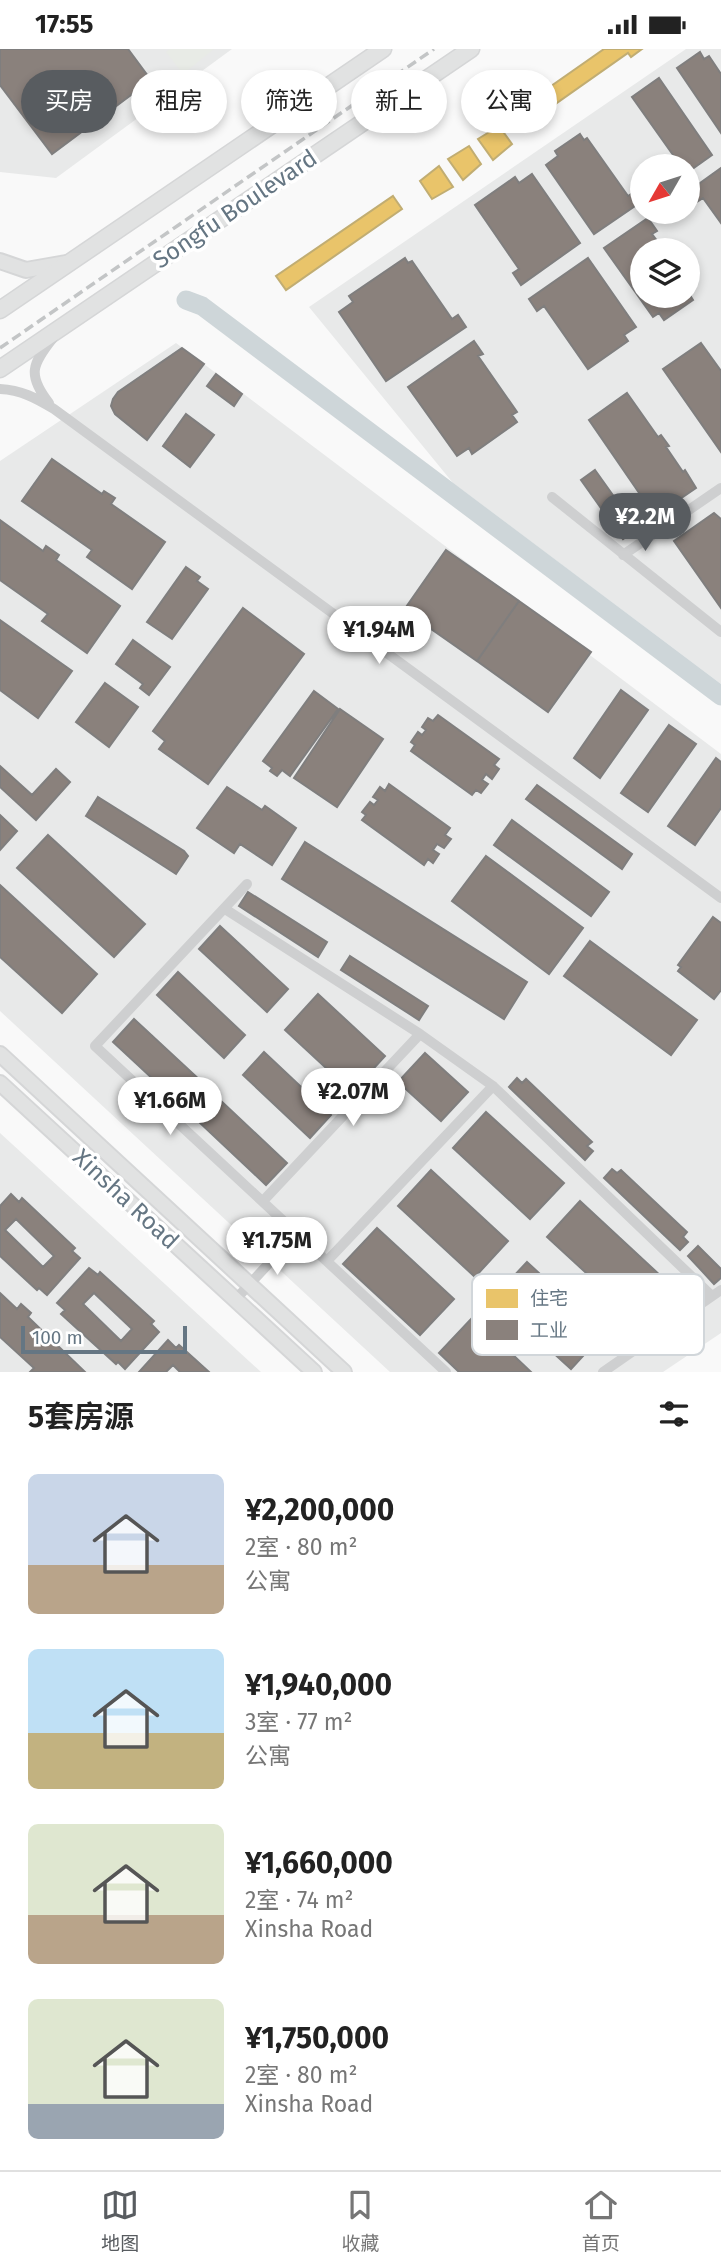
<!DOCTYPE html>
<html lang="zh">
<meta charset="utf-8">
<style>
body{margin:0;font-family:"Fira Sans","Noto Sans SC",sans-serif;background:#f2f2f2;color:#222;height:100vh;display:flex;flex-direction:column;font-size:26px;white-space:nowrap}
*{box-sizing:border-box;margin:0}
p{font-size:23px;color:#767676}
.icon{flex:none;width:38px;height:38px;fill:none;stroke:currentColor;stroke-width:2;stroke-linecap:round;stroke-linejoin:round}
.map{position:relative;height:1323px;overflow:hidden}
.panel{display:flex;flex-direction:column;background:#fff;flex:1}
.panel>*{flex:none}
.banner{position:absolute;left:21px;top:21px;width:679px;height:63px;display:flex;gap:14px}
.needle{width:46px;rotate:231deg}
.tools{position:absolute;left:630px;top:105px;display:grid;gap:14px}
.tools a{display:grid;place-items:center;width:70px;height:70px;border-radius:50%;background:#fff;box-shadow:0 4px 10px #0003;font-size:35px}
.scale{position:absolute;left:21px;bottom:18px;width:166px;box-sizing:border-box;padding-left:7px;border:4px solid #657683;border-top:0;font-size:19px;line-height:24px;white-space:nowrap;color:#657683;-webkit-text-stroke:5px #fff;paint-order:stroke}
.price{position:absolute;translate:-50% -60px;padding:0 16px;border-radius:24px;background:#fff;color:#222;font-size:23px;line-height:46px;filter:drop-shadow(0 2px 4px #0008)}
.price::after{content:'';position:absolute;left:50%;top:42px;width:21px;height:16px;margin-left:-10px;background:inherit;clip-path:polygon(0 0,100% 0,50% 100%)}
.price.selected{background:#585c60;color:#fff}
ul{padding:0;list-style:none}
li{display:flex;align-items:center;gap:21px;height:175px;padding:0 28px}
li span{display:grid;place-items:center;flex:none;width:196px;height:140px;border-radius:10px;color:#555}
li>.icon{margin-inline-start:auto}
span .icon{width:84px;height:84px;fill:#fffc;stroke-width:1}
li b{font-size:30px}
h2{display:flex;justify-content:space-between;align-items:center;height:84px;padding:0 28px;font-size:30px}
.pill{padding:0 24px;border-radius:32px;background:#fff;box-shadow:0 4px 10px #0003;font-size:24px;line-height:63px}
.pill.selected{background:#585c60;color:#fff}
.status{display:flex;justify-content:space-between;align-items:center;height:49px;padding:0 35px;background:#fff;direction:ltr}
.status svg{height:19px;fill:currentColor}
.tabs{display:flex;justify-content:space-around;align-items:center;height:98px;border-top:2px solid #e0e0e0;background:#fff;font-size:19px;color:#767676}
.tabs a{display:grid;justify-items:center;gap:4px}
.tabs .selected{color:#585c60}
.map>svg:first-child{display:block}
.built{fill:#e8e9e9;fill-rule:evenodd}
.green{fill:#e8ebe6}
.homes{fill:#e9c46a;stroke:#c1ad72;stroke-width:2}
.industry{fill:#8a817c;stroke:#7f7e7e;stroke-width:2;fill-rule:evenodd}
.lines{fill:none;stroke-linecap:round;stroke-linejoin:round}
.river{stroke:#ced6d9;stroke-width:19}
.secondary-casing{stroke:#d5d6d7;stroke-width:18}
.primary-casing{stroke:#d5d6d7;stroke-width:19}
.street{stroke:#cecfd0;stroke-width:10}
.secondary{stroke:#e1e2e2;stroke-width:14}
.primary{stroke:#e1e2e2;stroke-width:16}
.rail{stroke:#c3c5c6;stroke-width:3.5;stroke-dasharray:10 5;stroke-linecap:butt}
.labels{text-anchor:middle;stroke-width:7;stroke-linejoin:round;paint-order:stroke}
.street-label{font-size:24px;fill:#657683;stroke:#fff}
.key{fill:#fff;stroke:#d1d6da;stroke-width:2}
.key-label{font-size:19px;fill:#657683}
</style>
<div class="status"><b>17:55</b><svg viewBox="0 0 49 12"><path d="M0 12V9h3v3zM5 12V6h3v6zM10 12V3h3v9zM15 12V0h3v12zM26 1h20v11H26zM47 4h2v5h-2z"/></svg></div>
<div class="map">
<svg width="721" height="1323" viewBox="0 0 721 1323">
<rect width="100%" height="100%" fill="#f9f9f9"/>
<path class="built" d="M 0,0 L 232,0 L 56,129 L 0,123 Z
M 686,0 L 721,0 L 721,635 L 453,434 L 309,258 ZM 642,117 L 688,117 L 688,163 L 642,163 ZM 642,201 L 688,201 L 688,247 L 642,247 Z
M 176,294 L 721,705 L 721,1284 L 663,1323 L 390,1323 L 0,962 L 0,412 Z
M 0,1084 L 261,1323 L 0,1323 Z"/>
<path class="green" d="M 170,0 L 214,0 L 183,25 L 166,3 Z"/>
<path class="homes" d="M 604,0 L 642,0 L 631,8 L 628,4 L 534,70 L 524,56 Z
M 499,77 L 512,95 L 493,111 L 478,90 Z
M 469,97 L 481,115 L 463,131 L 448,110 Z
M 439,117 L 453,138 L 432,150 L 420,132 Z
M 393,147 L 402,160 L 286,241 L 276,227 Z"/>
<path class="industry" d="M 0,0 L 128,0 L 151,31 L 52,105 L 0,36 Z
M 700,3 L 704,10 L 709,7 L 721,25 L 721,84 L 677,19 Z
M 659,29 L 712,106 L 688,123 L 688,117 L 672,117 L 678,113 L 632,48 Z
M 580,85 L 584,91 L 587,89 L 628,147 L 631,145 L 638,155 L 594,185 L 546,116 L 558,107 L 555,102 Z
M 721,119 L 721,174 L 703,149 L 697,153 L 689,142 Z
M 532,125 L 580,194 L 521,236 L 513,224 L 519,220 L 475,156 L 515,128 L 519,134 Z
M 648,169 L 657,182 L 652,185 L 664,201 L 642,201 L 642,247 L 688,247 L 688,235 L 692,241 L 688,243 L 693,251 L 664,271 L 659,264 L 653,268 L 604,199 Z
M 405,209 L 408,214 L 412,212 L 452,270 L 458,266 L 466,278 L 386,332 L 339,263 L 353,253 L 349,247 Z
M 588,209 L 636,278 L 624,286 L 628,292 L 588,320 L 544,257 L 537,262 L 529,250 Z
M 474,292 L 483,305 L 478,307 L 517,363 L 512,366 L 517,373 L 472,405 L 469,399 L 457,407 L 408,338 Z
M 701,294 L 721,322 L 721,403 L 663,320 Z
M 182,299 L 204,315 L 147,391 L 115,365 L 111,357 L 113,350 L 118,343 Z
M 216,325 L 242,345 L 234,357 L 207,337 Z
M 627,344 L 658,388 L 661,386 L 669,397 L 666,398 L 683,423 L 685,421 L 696,439 L 655,467 L 589,371 Z
M 186,365 L 214,386 L 190,418 L 163,397 Z
M 52,410 L 102,445 L 104,442 L 115,449 L 111,455 L 165,493 L 132,540 L 87,508 L 92,501 L 22,452 Z
M 595,421 L 637,480 L 623,490 L 581,431 Z
M 714,464 L 721,470 L 721,559 L 674,492 Z
M 0,471 L 43,502 L 46,497 L 59,506 L 56,511 L 120,557 L 87,604 L 42,572 L 48,565 L 0,531 Z
M 446,501 L 519,552 L 477,612 L 404,561 Z
M 186,518 L 200,528 L 197,532 L 208,540 L 172,590 L 147,573 Z
M 519,552 L 591,603 L 548,663 L 477,612 Z
M 243,559 L 304,605 L 208,735 L 159,700 L 165,692 L 153,682 Z
M 0,571 L 72,622 L 38,669 L 0,641 Z
M 133,591 L 170,618 L 149,646 L 140,639 L 143,635 L 116,615 Z
M 105,634 L 138,658 L 109,698 L 76,673 Z
M 621,641 L 648,661 L 600,729 L 574,709 Z
M 314,642 L 338,660 L 290,727 L 282,721 L 277,727 L 270,722 L 272,719 L 263,712 Z
M 340,660 L 383,690 L 337,758 L 294,729 Z
M 438,666 L 499,710 L 494,716 L 499,720 L 492,730 L 486,725 L 482,731 L 488,735 L 481,744 L 476,741 L 472,746 L 411,702 L 415,696 L 411,693 L 418,683 L 422,686 L 426,681 L 422,678 L 428,669 L 433,672 Z
M 669,676 L 696,695 L 648,763 L 621,744 Z
M 716,709 L 721,713 L 721,759 L 695,796 L 668,777 Z
M 0,717 L 32,746 L 56,720 L 70,733 L 36,771 L 0,738 Z
M 389,735 L 450,779 L 445,786 L 451,790 L 444,799 L 437,795 L 433,801 L 439,805 L 433,814 L 428,810 L 424,816 L 362,771 L 366,766 L 362,763 L 370,753 L 374,756 L 378,751 L 373,748 L 380,738 L 385,742 Z
M 537,736 L 632,805 L 622,820 L 526,750 Z
M 227,738 L 262,761 L 265,757 L 296,779 L 272,816 L 240,795 L 234,804 L 197,779 Z
M 98,748 L 184,802 L 188,807 L 176,825 L 86,767 Z
M 0,766 L 17,782 L 0,801 Z
M 512,771 L 609,843 L 591,867 L 494,796 Z
M 48,786 L 145,875 L 114,908 L 17,819 Z
M 305,793 L 527,933 L 504,970 L 282,830 Z
M 486,807 L 583,879 L 549,925 L 452,852 Z
M 0,836 L 97,925 L 62,964 L 0,908 Z
M 248,843 L 327,893 L 318,908 L 239,857 Z
M 713,868 L 721,874 L 721,941 L 714,950 L 678,922 L 681,918 L 678,916 Z
M 220,877 L 288,940 L 267,963 L 199,900 Z
M 590,892 L 697,971 L 671,1006 L 564,927 Z
M 350,907 L 428,957 L 419,971 L 341,921 Z
M 178,923 L 245,986 L 224,1009 L 157,946 Z
M 318,945 L 385,1007 L 352,1043 L 285,981 Z
M 134,970 L 202,1033 L 181,1056 L 113,993 Z
M 264,1003 L 331,1066 L 310,1089 L 243,1026 Z
M 425,1004 L 468,1043 L 441,1072 L 398,1033 Z
M 517,1029 L 522,1034 L 526,1030 L 592,1093 L 587,1097 L 593,1102 L 585,1111 L 509,1038 Z
M 220,1051 L 287,1114 L 266,1136 L 199,1073 Z
M 486,1063 L 564,1134 L 530,1170 L 453,1099 Z
M 612,1120 L 617,1124 L 621,1121 L 687,1183 L 683,1188 L 688,1193 L 680,1201 L 604,1129 Z
M 431,1121 L 508,1192 L 475,1228 L 398,1157 Z
M 11,1145 L 19,1153 L 22,1149 L 75,1199 L 72,1202 L 80,1209 L 47,1246 L 39,1239 L 37,1241 L 0,1207 L 0,1157 ZM 16,1170 L 54,1207 L 43,1218 L 5,1181 Z
M 580,1152 L 677,1242 L 645,1278 L 547,1188 Z
M 377,1179 L 454,1250 L 420,1286 L 343,1215 Z
M 698,1197 L 721,1220 L 721,1229 L 714,1235 L 688,1207 Z
M 527,1213 L 604,1284 L 571,1320 L 493,1249 Z
M 89,1219 L 98,1226 L 100,1223 L 154,1272 L 151,1275 L 159,1283 L 125,1320 L 118,1313 L 116,1315 L 61,1265 L 65,1261 L 57,1254 ZM 94,1244 L 132,1280 L 121,1292 L 83,1255 Z
M 0,1244 L 17,1260 L 21,1255 L 31,1264 L 28,1268 L 85,1323 L 30,1323 L 34,1319 L 0,1288 Z
M 473,1268 L 531,1323 L 459,1323 L 439,1304 Z
M 168,1291 L 176,1299 L 179,1296 L 209,1323 L 180,1323 L 173,1316 L 166,1323 L 139,1323 Z"/>
<g class="lines">
<path class="river" d="M 186,251 L 202,257 L 721,647"/>
<g class="secondary-casing">
<path id="secondary" d="M 0,212 L 26,221 L 66,214
M 0,1005 L 344,1323
M 0,1034 L 314,1323"/>
</g>
<g class="primary-casing">
<path id="primary" d="M 0,261 L 383,0
M 0,320 L 471,0"/>
</g>
<path class="street" d="M 0,340 C 21,341 36,349 54,360 L 721,849
M 49,354 C 27,326 32,315 53,289
M 552,448 L 721,583
M 623,506 L 721,439
M 247,835 L 95,997 L 446,1323
M 225,860 L 420,985 L 493,1037 L 712,1247
M 263,1152 L 420,985
M 327,1212 L 493,1037
M 235,1251 L 297,1184
M 603,1323 L 721,1241"/>
<use href="#secondary" class="secondary"/>
<use href="#primary" class="primary"/>
<path class="rail" d="M 0,299 L 434,0"/>
</g>
<g class="labels">
<g class="street-label">
<text transform="translate(235 160) rotate(-34)" y="8">Songfu Boulevard</text>
<text transform="translate(126 1150) rotate(43)" y="8">Xinsha Road</text>
</g>
</g>
<rect x="472" y="1225" width="232" height="81" rx="10" class="key"/>
<rect x="486" y="1240" width="32" height="19" fill="#e9c46a"/>
<rect x="486" y="1271" width="32" height="20" fill="#8a817c"/>
<g class="key-label">
<text x="530" y="1256">住宅</text>
<text x="530" y="1288">工业</text>
</g>
</svg>
<div class="tools">
<a><svg class="needle" viewBox="-14 -14 28 28"><path d="M0-13l5 13h-10z" fill="#e53935"/><path d="M0 13l5-13h-10z" fill="#767676"/></svg></a>
<a><svg class="icon" aria-label="layers" viewBox="0 0 24 24"><path d="M12 4l9 5-9 5-9-5zM3 14l9 5 9-5"/></svg></a>
</div>
<div class="scale">100 m</div>
<b class="price selected" style="left:645px;top:504px">¥2.2M</b>
<b class="price" style="left:379px;top:617px">¥1.94M</b>
<b class="price" style="left:353px;top:1079px">¥2.07M</b>
<b class="price" style="left:170px;top:1088px">¥1.66M</b>
<b class="price" style="left:277px;top:1228px">¥1.75M</b>
<div class="banner">
<a class="pill selected">买房</a>
<a class="pill">租房</a>
<a class="pill">筛选</a>
<a class="pill">新上</a>
<a class="pill">公寓</a>
</div>
</div>
<section class="panel">
<h2>5套房源<svg class="icon" aria-label="filters" viewBox="0 0 24 24"><path d="M4 7h16M4 17h16"/><circle cx="9" cy="7" r="2"/><circle cx="15" cy="17" r="2"/></svg></h2>
<ul>
<li><span style="background:linear-gradient(#c9d6e8 65%,#b9a48a 0)"><svg class="icon" aria-label="home" viewBox="0 0 24 24"><path d="M3 11l9-7 9 7M6 9v11h12V9"/></svg></span><div><b>¥2,200,000</b><p>2室 · 80 m²</p><p>公寓</p></div></li>
<li><span style="background:linear-gradient(#bfe0f5 60%,#c2b280 0)"><svg class="icon" aria-label="home" viewBox="0 0 24 24"><path d="M3 11l9-7 9 7M6 9v11h12V9"/></svg></span><div><b>¥1,940,000</b><p>3室 · 77 m²</p><p>公寓</p></div></li>
<li><span style="background:linear-gradient(#dfe7d0 65%,#b9a48a 0)"><svg class="icon" aria-label="home" viewBox="0 0 24 24"><path d="M3 11l9-7 9 7M6 9v11h12V9"/></svg></span><div><b>¥1,660,000</b><p>2室 · 74 m²</p><p>Xinsha Road</p></div></li>
<li><span style="background:linear-gradient(#dfe7d0 75%,#9aa5b1 0)"><svg class="icon" aria-label="home" viewBox="0 0 24 24"><path d="M3 11l9-7 9 7M6 9v11h12V9"/></svg></span><div><b>¥1,750,000</b><p>2室 · 80 m²</p><p>Xinsha Road</p></div></li>
</ul>
</section>
<nav class="tabs">
<a class="selected"><svg class="icon" aria-label="map" viewBox="0 0 24 24"><path d="M3 6l6-2 6 2 6-2v14l-6 2-6-2-6 2zM9 4v14M15 6v14"/></svg>地图</a>
<a><svg class="icon" aria-label="saved" viewBox="0 0 24 24"><path d="M7 4h10v16l-5-4-5 4z"/></svg>收藏</a>
<a><svg class="icon" aria-label="home" viewBox="0 0 24 24"><path d="M3 11l9-7 9 7M6 9v11h12V9"/></svg>首页</a>
</nav>
